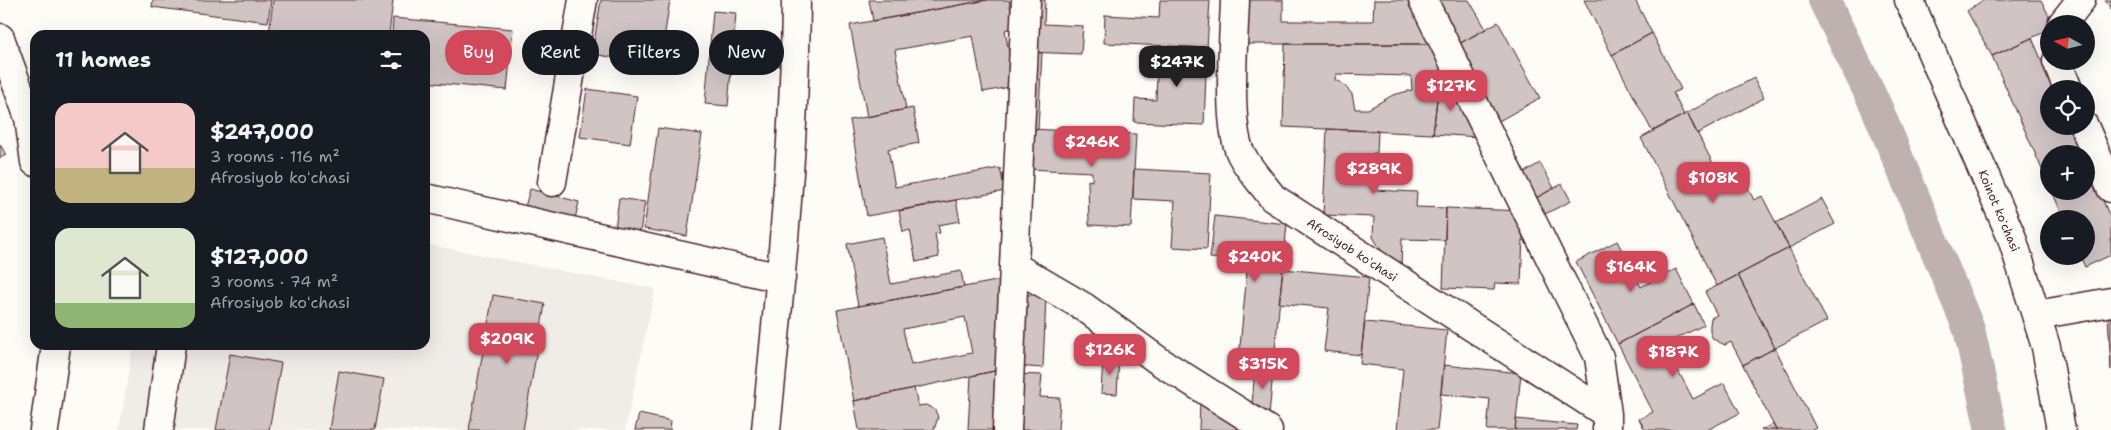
<!DOCTYPE html>
<meta charset="utf-8">
<style>
body{margin:0;font-family:"Shantell Sans",sans-serif;background:#20242c;color:#f1f3f6;height:100vh;display:flex;flex-direction:column;font-size:19px;white-space:nowrap}
*{box-sizing:border-box;margin:0}
p{font-size:16px;color:#9ea1a6}
.icon{flex:none;width:28px;height:28px;fill:none;stroke:currentColor;stroke-width:2;stroke-linecap:round;stroke-linejoin:round}
.map{position:relative;flex:1;overflow:hidden}
.details{position:absolute;left:30px;top:30px;width:400px;height:320px;display:flex;flex-direction:column;background:#171b24;border-radius:15px;box-shadow:0 5px 20px #0002}
.details>*{flex:none}
.guide{position:absolute;left:445px;top:30px;width:475px;height:45px;display:flex;gap:10px}
.needle{width:32px;rotate:278deg}
.controls{position:absolute;left:2040px;top:15px;display:grid;gap:10px}
.controls a{display:grid;place-items:center;width:55px;height:55px;border-radius:50%;background:#171b24;box-shadow:0 5px 20px #0002;font-size:25px}
.price{position:absolute;translate:-50% -42px;padding:0 11px;border-radius:10px;background:#d1495b;color:#fff;font-size:16px;line-height:32px;filter:drop-shadow(0 1px 2px #0008)}
.price::after{content:'';position:absolute;left:50%;top:30px;width:15px;height:11px;margin-left:-8px;background:inherit;clip-path:polygon(0 0,100% 0,50% 100%)}
.price.on{background:#222;color:#fff}
ul{padding:0;list-style:none}
li{display:flex;align-items:center;gap:15px;height:125px;padding:0 25px}
li span{display:grid;place-items:center;flex:none;width:140px;height:100px;border-radius:15px;color:#555}
li>.icon{margin-inline-start:auto}
span .icon{width:60px;height:60px;fill:#fffc;stroke-width:1}
li b{font-size:21px}
h2{display:flex;justify-content:space-between;align-items:center;height:60px;padding:0 25px;font-size:21px}
.chip{padding:0 18px;border-radius:22px;background:#171b24;box-shadow:0 5px 20px #0002;font-size:18px;line-height:45px}
.chip.on{background:#d1495b;color:#fff}
.map>svg:first-child{display:block}
.built{fill:#f0ece8}
.lines{fill:none;stroke-linecap:round;stroke-linejoin:round}
.canal{stroke:#c0b1b1;stroke-width:32}
.building{fill:#d0c5c4;stroke:#4a1f2b;fill-rule:evenodd}
.minor-casing{stroke:#4a1f2b;stroke-width:31}
.minor{stroke:#fdfcf7;stroke-width:28}
.labels{text-anchor:middle;stroke-width:5;stroke-linejoin:round;paint-order:stroke}
.street-label{font-size:12px;fill:#4a1f2b;stroke:#fdfcf7}
</style>
<div class="map">
<svg width="2111" height="430" viewBox="0 0 2111 430">
<rect width="100%" height="100%" fill="#fdfcf7"/>
<filter id="ink" filterUnits="userSpaceOnUse"><feTurbulence type="fractalNoise" baseFrequency=".02" numOctaves="2"/><feDisplacementMap in="SourceGraphic" scale="10" xChannelSelector="R" yChannelSelector="G"/><feConvolveMatrix kernelMatrix="1 2 1 2 8 2 1 2 1" color-interpolation-filters="sRGB"/></filter>
<g filter="url(#ink)">
<path class="built" d="M 425,244 L 655,289 L 625,430 L 119,430 L 133,345 L 425,345 Z"/>
<g class="lines">
<path class="canal" d="M 1824,0 L 1876,106 L 1969,329 L 1991,430"/>
</g>
<path class="building" d="M 153,0 L 271,0 L 268,22 L 152,7 Z
M 273,0 L 393,0 L 389,35 L 269,35 Z
M 601,0 L 670,0 L 660,65 L 592,54 Z
M 869,0 L 987,0 L 873,21 Z
M 987,0 L 1009,0 L 1014,28 L 1005,30 L 1015,86 L 983,92 L 973,36 L 895,50 L 906,109 L 867,117 L 850,25 Z
M 1028,0 L 1045,0 L 1044,24 L 1083,26 L 1081,54 L 1026,52 Z
M 1160,0 L 1210,0 L 1207,48 L 1104,43 L 1105,15 L 1159,18 Z
M 1240,0 L 1283,0 L 1283,21 L 1373,21 L 1374,0 L 1411,0 L 1432,44 L 1240,44 Z
M 1430,0 L 1469,0 L 1486,29 L 1455,46 Z
M 1584,0 L 1635,0 L 1652,33 L 1612,55 Z
M 1983,0 L 2041,0 L 2053,24 L 2049,24 L 2049,30 L 1992,56 L 1967,11 Z
M 2105,0 L 2111,0 L 2111,10 Z
M 713,11 L 736,13 L 728,106 L 705,104 Z
M 393,18 L 513,29 L 507,90 L 425,82 L 425,35 L 392,35 Z
M 1498,22 L 1540,98 L 1497,122 L 1455,46 Z
M 1652,33 L 1681,89 L 1673,93 L 1684,115 L 1652,131 L 1612,55 Z
M 2032,38 L 2054,89 L 2049,89 L 2049,126 L 2070,126 L 2082,154 L 2049,154 L 2049,185 L 1992,56 Z
M 1285,44 L 1432,44 L 1441,64 L 1433,134 L 1283,127 ZM 1336,74 L 1411,76 L 1412,90 L 1393,95 L 1368,109 L 1355,109 L 1352,94 L 1342,83 L 1335,80 Z
M 1158,46 L 1207,48 L 1204,125 L 1134,122 L 1135,99 L 1156,100 Z
M 1026,52 L 1042,53 L 1038,129 L 1029,129 Z
M 1441,64 L 1479,137 L 1433,134 Z
M 1754,78 L 1764,98 L 1697,134 L 1687,113 Z
M 587,89 L 637,96 L 630,144 L 580,137 Z
M 913,108 L 919,143 L 888,149 L 895,187 L 1000,168 L 1005,191 L 867,216 L 850,120 Z
M 1687,113 L 1723,183 L 1740,173 L 1754,200 L 1762,196 L 1789,248 L 1717,286 L 1641,138 Z
M 658,128 L 702,134 L 687,236 L 644,229 Z
M 1029,129 L 1136,134 L 1131,227 L 1089,225 L 1088,180 L 1092,181 L 1092,172 L 1027,169 Z
M 1327,129 L 1378,131 L 1377,153 L 1373,153 L 1372,190 L 1417,192 L 1416,207 L 1446,208 L 1445,240 L 1402,239 L 1401,267 L 1387,260 L 1373,237 L 1374,217 L 1323,215 Z
M 0,144 L 6,155 L 0,158 Z
M 2086,162 L 2111,219 L 2111,255 L 2085,267 L 2080,256 L 2086,256 L 2086,219 L 2064,219 L 2052,191 L 2086,191 Z
M 1540,163 L 1554,188 L 1536,198 L 1523,173 Z
M 1134,169 L 1211,173 L 1207,249 L 1172,247 L 1175,201 L 1133,199 Z
M 1562,184 L 1571,201 L 1545,214 L 1536,198 Z
M 530,189 L 579,202 L 573,227 L 523,214 Z
M 619,198 L 645,202 L 640,232 L 615,228 Z
M 1822,199 L 1835,224 L 1789,248 L 1776,223 Z
M 956,200 L 960,221 L 938,225 L 940,233 L 935,234 L 939,257 L 916,262 L 910,230 L 903,232 L 899,211 Z
M 1446,208 L 1524,211 L 1521,284 L 1495,283 L 1494,290 L 1443,288 Z
M 1215,216 L 1287,224 L 1273,371 L 1238,368 L 1248,261 L 1210,258 Z
M 882,237 L 891,284 L 961,271 L 964,287 L 858,306 L 847,244 Z
M 1617,241 L 1641,287 L 1676,269 L 1694,304 L 1618,344 L 1576,262 Z
M 1789,248 L 1827,321 L 1775,348 L 1738,275 Z
M 1283,269 L 1369,277 L 1361,355 L 1324,351 L 1329,308 L 1279,303 Z
M 1738,275 L 1775,348 L 1743,365 L 1731,342 L 1725,345 L 1713,339 L 1710,332 L 1710,325 L 1711,318 L 1717,315 L 1705,292 Z
M 1002,280 L 999,370 L 854,401 L 837,310 ZM 965,317 L 972,353 L 911,365 L 903,329 Z
M 1017,294 L 1046,296 L 1043,368 L 1014,366 Z
M 493,295 L 545,304 L 523,430 L 469,430 Z
M 1694,304 L 1704,325 L 1675,339 L 1684,355 L 1673,361 L 1693,399 L 1724,383 L 1740,413 L 1707,430 L 1645,430 L 1639,419 L 1653,412 L 1618,344 Z
M 2108,316 L 2111,316 L 2111,370 Z
M 1365,322 L 1447,330 L 1437,430 L 1397,430 L 1403,369 L 1360,364 Z
M 1775,348 L 1816,428 L 1812,430 L 1776,430 L 1743,365 Z
M 230,354 L 281,363 L 269,430 L 216,430 Z
M 1103,358 L 1119,359 L 1117,394 L 1101,393 Z
M 1444,365 L 1521,373 L 1515,430 L 1487,430 L 1490,399 L 1441,394 Z
M 1255,369 L 1273,371 L 1269,416 L 1252,404 Z
M 999,370 L 996,430 L 968,430 L 971,376 Z
M 339,371 L 384,379 L 375,430 L 329,430 Z
M 1015,374 L 1042,375 L 1040,397 L 1060,398 L 1058,430 L 1012,430 Z
M 914,388 L 918,406 L 926,405 L 935,410 L 938,417 L 934,430 L 859,430 L 854,401 Z
M 1200,402 L 1252,430 L 1199,430 Z
M 639,414 L 671,421 L 670,430 L 635,430 Z
M 1516,419 L 1577,425 L 1576,430 L 1515,430 Z
M 1773,424 L 1776,430 L 1761,430 Z"/>
<g class="lines">
<g class="minor-casing">
<path id="minor" d="M 1026,0 L 1014,266 L 1084,307 L 1159,361 L 1268,430
M 1235,0 C 1234,36 1226,125 1241,154 C 1249,170 1263,184 1273,198 L 1607,414 L 1607,430
M 1423,0 L 1599,357 L 1607,414
M 1909,0 L 2012,238 L 2046,347 L 2061,430
M 2062,24 L 2081,0
M 0,38 L 29,118 L 35,162
M 2057,61 L 2068,89
M 2084,126 L 2111,188
M 552,182 L 583,0
M 425,198 L 781,278
M 2037,315 L 2111,302
M 44,430 L 56,345
M 159,430 L 171,345
M 766,430 C 780,287 795,144 796,0
M 1007,430 L 1014,266"/>
</g>
<use href="#minor" class="minor"/>
</g>
</g>
<g class="labels">
<g class="street-label">
<text transform="translate(1999 211) rotate(67)" y="4">Koinot koʻchasi</text>
<text transform="translate(1352 250) rotate(33)" y="4">Afrosiyob koʻchasi</text>
</g>
</g>
</svg>
<div class="controls">
<a><svg class="needle" viewBox="-14 -14 28 28"><path d="M0-13l5 13h-10z" fill="#e53935"/><path d="M0 13l5-13h-10z" fill="#9ea1a6"/></svg></a>
<a><svg class="icon" aria-label="locate" viewBox="0 0 24 24"><circle cx="12" cy="12" r="6"/><path d="M12 2v4M12 18v4M2 12h4M18 12h4"/></svg></a>
<a>+</a>
<a>−</a>
</div>
<b class="price on" style="left:1177px;top:88px">$247K</b>
<b class="price" style="left:1451px;top:112px">$127K</b>
<b class="price" style="left:1092px;top:168px">$246K</b>
<b class="price" style="left:1374px;top:195px">$289K</b>
<b class="price" style="left:1713px;top:204px">$108K</b>
<b class="price" style="left:1255px;top:283px">$240K</b>
<b class="price" style="left:1631px;top:293px">$164K</b>
<b class="price" style="left:507px;top:365px">$209K</b>
<b class="price" style="left:1110px;top:376px">$126K</b>
<b class="price" style="left:1673px;top:378px">$187K</b>
<b class="price" style="left:1263px;top:390px">$315K</b>
<div class="guide">
<a class="chip on">Buy</a>
<a class="chip">Rent</a>
<a class="chip">Filters</a>
<a class="chip">New</a>
</div>
<section class="details">
<h2>11 homes<svg class="icon" aria-label="filters" viewBox="0 0 24 24"><path d="M4 7h16M4 17h16"/><circle cx="9" cy="7" r="2"/><circle cx="15" cy="17" r="2"/></svg></h2>
<ul>
<li><span style="background:linear-gradient(#f6c9c9 65%,#c2b280 0)"><svg class="icon" aria-label="home" viewBox="0 0 24 24"><path d="M3 11l9-7 9 7M6 9v11h12V9"/></svg></span><div><b>$247,000</b><p>3 rooms · 116 m²</p><p>Afrosiyob koʻchasi</p></div></li>
<li><span style="background:linear-gradient(#dfe7d0 75%,#8fb573 0)"><svg class="icon" aria-label="home" viewBox="0 0 24 24"><path d="M3 11l9-7 9 7M6 9v11h12V9"/></svg></span><div><b>$127,000</b><p>3 rooms · 74 m²</p><p>Afrosiyob koʻchasi</p></div></li>
</ul>
</section>
</div>
